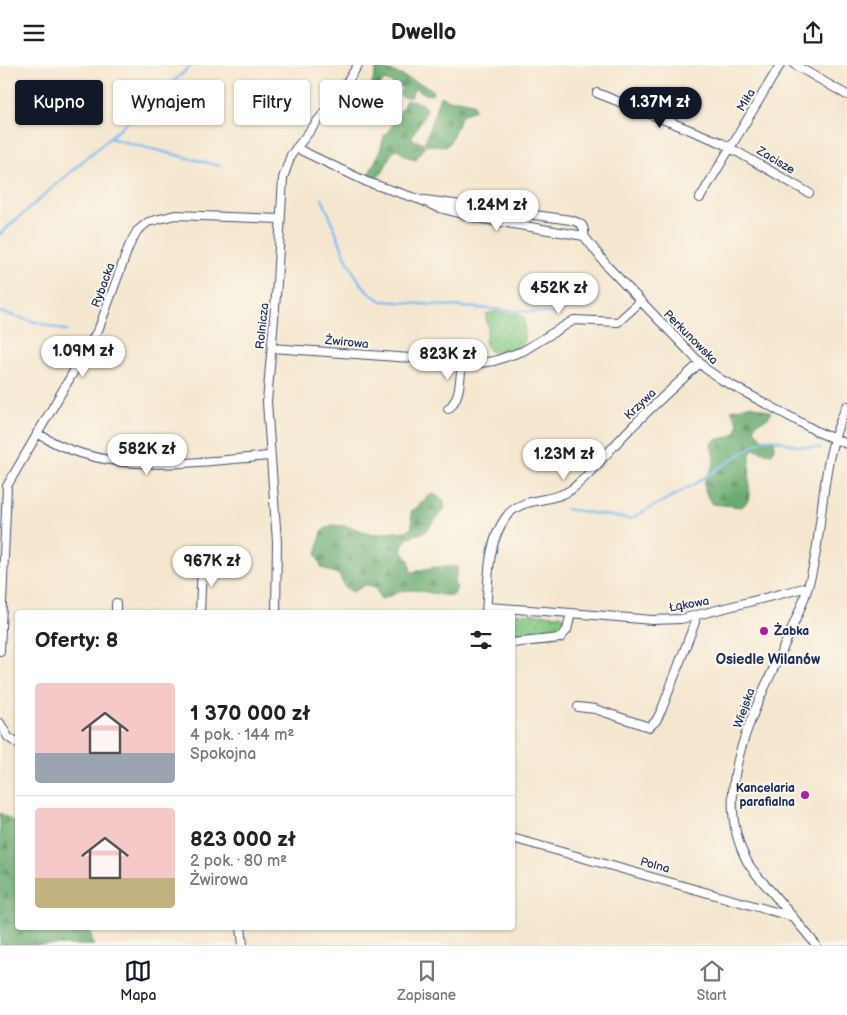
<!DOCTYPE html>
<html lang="pl">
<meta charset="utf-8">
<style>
body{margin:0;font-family:"Balsamiq Sans",sans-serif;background:#f2f2f2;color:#222;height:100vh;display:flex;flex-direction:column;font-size:19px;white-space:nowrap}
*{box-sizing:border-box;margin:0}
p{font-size:16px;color:#767676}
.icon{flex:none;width:28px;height:28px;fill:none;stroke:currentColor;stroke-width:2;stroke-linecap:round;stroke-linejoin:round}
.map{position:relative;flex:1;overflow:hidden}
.panel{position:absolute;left:15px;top:545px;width:500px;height:320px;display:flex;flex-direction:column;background:#fff;border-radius:5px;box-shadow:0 1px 4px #0004}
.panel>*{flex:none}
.top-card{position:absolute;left:15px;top:15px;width:500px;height:45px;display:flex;gap:10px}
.price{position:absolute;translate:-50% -42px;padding:0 11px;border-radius:18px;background:#fff;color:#222;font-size:16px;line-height:32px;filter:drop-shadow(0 1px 2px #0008)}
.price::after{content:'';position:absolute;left:50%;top:30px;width:15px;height:11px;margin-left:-8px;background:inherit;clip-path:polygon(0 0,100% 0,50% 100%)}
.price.selected{background:#111827;color:#fff}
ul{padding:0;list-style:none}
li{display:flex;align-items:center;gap:15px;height:125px;padding:0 20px}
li+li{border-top:1px solid #e0e0e0}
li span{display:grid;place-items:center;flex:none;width:140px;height:100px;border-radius:5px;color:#555}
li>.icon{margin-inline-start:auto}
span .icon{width:60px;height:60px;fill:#fffc;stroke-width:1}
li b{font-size:21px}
h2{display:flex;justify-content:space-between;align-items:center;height:60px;padding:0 20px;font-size:21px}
.tag{padding:0 18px;border-radius:5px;background:#fff;box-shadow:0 1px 4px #0004;font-size:18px;line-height:45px}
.tag.selected{background:#111827;color:#fff}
header{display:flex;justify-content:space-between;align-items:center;height:65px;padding:0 20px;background:#fff;font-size:22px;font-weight:800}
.menu{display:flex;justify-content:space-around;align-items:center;height:70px;border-top:1px solid #e0e0e0;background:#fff;font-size:14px;color:#767676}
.menu a{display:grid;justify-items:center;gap:2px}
.menu .selected{color:#111827}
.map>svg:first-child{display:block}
.grass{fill:url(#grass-dots);stroke:#4f7c70}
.forest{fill:url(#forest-firs);stroke:#426e67}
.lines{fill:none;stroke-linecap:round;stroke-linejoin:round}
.stream{stroke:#7ebcf1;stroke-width:2.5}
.minor-casing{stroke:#3c4b6f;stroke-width:10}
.minor{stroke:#fff;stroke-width:8}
.poi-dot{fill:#b5179e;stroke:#fbf7ec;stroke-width:2}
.labels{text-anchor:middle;stroke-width:4;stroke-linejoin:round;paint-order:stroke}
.street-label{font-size:12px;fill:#1b2f5e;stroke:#fbf7ec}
.poi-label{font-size:12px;font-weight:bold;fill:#1b2f5e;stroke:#fbf7ec;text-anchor:start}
.neighbourhood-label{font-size:14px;font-weight:bold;fill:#1b2f5e;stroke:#fbf7ec}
</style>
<header><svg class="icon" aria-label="menu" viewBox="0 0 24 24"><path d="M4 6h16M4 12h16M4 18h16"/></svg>Dwello<svg class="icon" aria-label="share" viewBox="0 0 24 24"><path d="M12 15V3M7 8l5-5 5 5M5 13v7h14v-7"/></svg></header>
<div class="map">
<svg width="847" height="880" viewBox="0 0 847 880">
<defs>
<pattern id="grass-dots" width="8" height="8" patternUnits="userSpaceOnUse" patternTransform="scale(1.25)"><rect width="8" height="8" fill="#83c882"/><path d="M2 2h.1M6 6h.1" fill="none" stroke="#6aa36e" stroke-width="1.8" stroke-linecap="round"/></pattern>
<pattern id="forest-firs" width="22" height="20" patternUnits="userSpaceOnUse" patternTransform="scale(1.25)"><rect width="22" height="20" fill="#6aac70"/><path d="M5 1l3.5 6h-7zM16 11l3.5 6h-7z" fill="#568c5f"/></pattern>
</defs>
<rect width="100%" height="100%" fill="#fbf7ec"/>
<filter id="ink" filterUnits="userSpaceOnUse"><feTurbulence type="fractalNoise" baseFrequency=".02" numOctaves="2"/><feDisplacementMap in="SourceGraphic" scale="10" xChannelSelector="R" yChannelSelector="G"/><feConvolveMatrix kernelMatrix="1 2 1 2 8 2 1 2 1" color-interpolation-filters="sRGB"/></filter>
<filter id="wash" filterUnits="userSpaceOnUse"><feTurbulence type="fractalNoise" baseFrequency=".0096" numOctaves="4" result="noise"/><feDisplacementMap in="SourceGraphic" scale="20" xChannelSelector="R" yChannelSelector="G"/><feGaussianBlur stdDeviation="1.12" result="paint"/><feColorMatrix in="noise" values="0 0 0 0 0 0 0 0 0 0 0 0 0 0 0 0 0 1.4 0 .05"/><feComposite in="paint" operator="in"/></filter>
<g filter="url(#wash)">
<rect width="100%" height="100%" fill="#f5e7cf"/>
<path class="grass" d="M 495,247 L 518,249 L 524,253 C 527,285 522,284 491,287 C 482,280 485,275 488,265 C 489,260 485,255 486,249 Z
M 512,548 L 561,550 L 566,555 L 564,562 L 555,571 L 513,574 Z"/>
<path class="forest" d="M 379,3 L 394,7 L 428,22 L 432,25 L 433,29 L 427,30 L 415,23 L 411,32 L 403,32 L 400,30 L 402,22 L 384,15 L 376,28 L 369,30 L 376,4 Z
M 440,31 L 450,35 L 459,35 L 473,38 L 475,45 L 462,50 L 449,79 L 446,81 L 427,80 L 425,77 Z
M 406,35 C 415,35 424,38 427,46 L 412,71 L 413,75 L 423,77 L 425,81 L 416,94 L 407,92 L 397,84 C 385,91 387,110 373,115 L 368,111 L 381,83 L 384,71 L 395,57 Z
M 752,340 L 771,347 L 768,353 L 755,359 L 754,364 L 761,373 L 774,375 L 775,381 L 771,389 L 753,384 L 750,389 L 749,435 L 742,442 L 712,439 C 693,411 716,409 714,393 C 713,388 712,385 711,380 L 715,375 L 729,372 L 736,368 L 738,358 L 731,345 Z
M 433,429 L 444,435 L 445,443 L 426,466 L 408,473 L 402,480 L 403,488 L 409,495 L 411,507 L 435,502 L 455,501 L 458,504 L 454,518 L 457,522 L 454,530 C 438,532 426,525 411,525 C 395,525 392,532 381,534 L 374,521 L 365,520 L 353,527 L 345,523 L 339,510 L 322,503 L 316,489 L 322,466 L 331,460 L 346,461 L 373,469 L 406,466 L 412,463 L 411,446 C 420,442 424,432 433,429 Z
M 0,748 L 17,758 L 18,862 L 89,863 L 94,880 L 0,880 Z"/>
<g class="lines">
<path class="stream" d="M 109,73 L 220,101
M 322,134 C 339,166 347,219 382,236 L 558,249
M 0,169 L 192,0
M 0,247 L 67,266
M 566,444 L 630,454 L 693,420 L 764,374 L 772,374 L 797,381 L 820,383"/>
</g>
</g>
<g filter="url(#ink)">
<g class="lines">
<g class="minor-casing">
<path id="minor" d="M 795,0 L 847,30
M 597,28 L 720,77 L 809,128
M 296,83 L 367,117 L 421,135 L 436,142 L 477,153 L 584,171 L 608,202 L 706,304 L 722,315 L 820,368 L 847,379
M 700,133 L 780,0
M 425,135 L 571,155 C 581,158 585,160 584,171
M 272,283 L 480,298 L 494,296 L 523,286 L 574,255 L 618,257 L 640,237
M 448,344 C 461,334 460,312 462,297
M 37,368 C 107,413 191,397 270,391
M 487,542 L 571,548
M 116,548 L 116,538
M 200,548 L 202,497
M 276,548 L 277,477 L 267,337 L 277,218 L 283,113 L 291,90 L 344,22 L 358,0
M 486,548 C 489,515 486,480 506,452 C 522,430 552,439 572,424 C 592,408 609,385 628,366 C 650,343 676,320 700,298
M 512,578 L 560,573 L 567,565 L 571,548 L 652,555 L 681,554 L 808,522
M 0,586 L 7,421 L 99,263 L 129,181 L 137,166 L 148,157 L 175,150 L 280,154
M 578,642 L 595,644 L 649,662 L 656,656 L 662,644 L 695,557 L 694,551
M 0,658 L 8,672 L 18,679
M 512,773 L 790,851
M 241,862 L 243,880
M 816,880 C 801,861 785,843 770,825 C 762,816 754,808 748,798 C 698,708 783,605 808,522 C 826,461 818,398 847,341"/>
</g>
<use href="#minor" class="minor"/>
</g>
</g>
<g class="poi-dot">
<circle cx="764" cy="566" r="5"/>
<circle cx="805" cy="730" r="5"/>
</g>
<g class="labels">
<g class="street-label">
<text transform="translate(746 35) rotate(-59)" y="4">Miła</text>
<text transform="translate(776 95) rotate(31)" y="4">Zacisze</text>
<text transform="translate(103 220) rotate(-70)" y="4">Rybacka</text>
<text transform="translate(262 261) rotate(-84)" y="4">Rolnicza</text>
<text transform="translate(691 272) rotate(45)" y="4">Perkunowska</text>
<text transform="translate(347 277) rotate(6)" y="4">Żwirowa</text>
<text transform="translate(640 339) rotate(-44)" y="4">Krzywa</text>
<text transform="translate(689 539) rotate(-10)" y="4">Łąkowa</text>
<text transform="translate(744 643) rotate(-70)" y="4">Wiejska</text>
<text transform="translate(655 800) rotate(15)" y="4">Polna</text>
</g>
<g class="poi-label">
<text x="774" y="570">Żabka</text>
<text x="795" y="727" text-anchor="end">Kancelaria<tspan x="795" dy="14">parafialna</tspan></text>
</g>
<g class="neighbourhood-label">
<text x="768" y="599">Osiedle Wilanów</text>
</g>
</g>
</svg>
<b class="price selected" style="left:660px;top:64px">1.37M zł</b>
<b class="price" style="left:497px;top:167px">1.24M zł</b>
<b class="price" style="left:559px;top:250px">452K zł</b>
<b class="price" style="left:83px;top:313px">1.09M zł</b>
<b class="price" style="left:448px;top:316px">823K zł</b>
<b class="price" style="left:147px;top:411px">582K zł</b>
<b class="price" style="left:564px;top:416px">1.23M zł</b>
<b class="price" style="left:212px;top:523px">967K zł</b>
<div class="top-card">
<a class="tag selected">Kupno</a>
<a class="tag">Wynajem</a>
<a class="tag">Filtry</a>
<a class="tag">Nowe</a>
</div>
<section class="panel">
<h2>Oferty: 8<svg class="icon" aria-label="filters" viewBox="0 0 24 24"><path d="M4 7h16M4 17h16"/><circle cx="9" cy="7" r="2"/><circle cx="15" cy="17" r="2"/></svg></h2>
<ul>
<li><span style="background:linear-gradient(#f6c9c9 70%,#9aa5b1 0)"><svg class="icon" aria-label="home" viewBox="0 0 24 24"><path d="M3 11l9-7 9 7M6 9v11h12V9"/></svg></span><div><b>1 370 000 zł</b><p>4 pok. · 144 m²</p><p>Spokojna</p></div></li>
<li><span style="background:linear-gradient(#f6c9c9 70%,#c2b280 0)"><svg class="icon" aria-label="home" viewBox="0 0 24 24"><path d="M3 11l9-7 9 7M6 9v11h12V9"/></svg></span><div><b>823 000 zł</b><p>2 pok. · 80 m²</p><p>Żwirowa</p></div></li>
</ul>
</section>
</div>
<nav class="menu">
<a class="selected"><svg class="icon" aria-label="map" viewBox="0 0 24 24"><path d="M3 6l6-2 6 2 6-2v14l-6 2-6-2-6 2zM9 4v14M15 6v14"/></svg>Mapa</a>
<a><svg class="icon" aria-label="saved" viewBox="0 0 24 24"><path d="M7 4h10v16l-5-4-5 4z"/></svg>Zapisane</a>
<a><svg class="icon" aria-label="home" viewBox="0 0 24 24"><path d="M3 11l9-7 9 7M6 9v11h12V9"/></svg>Start</a>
</nav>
